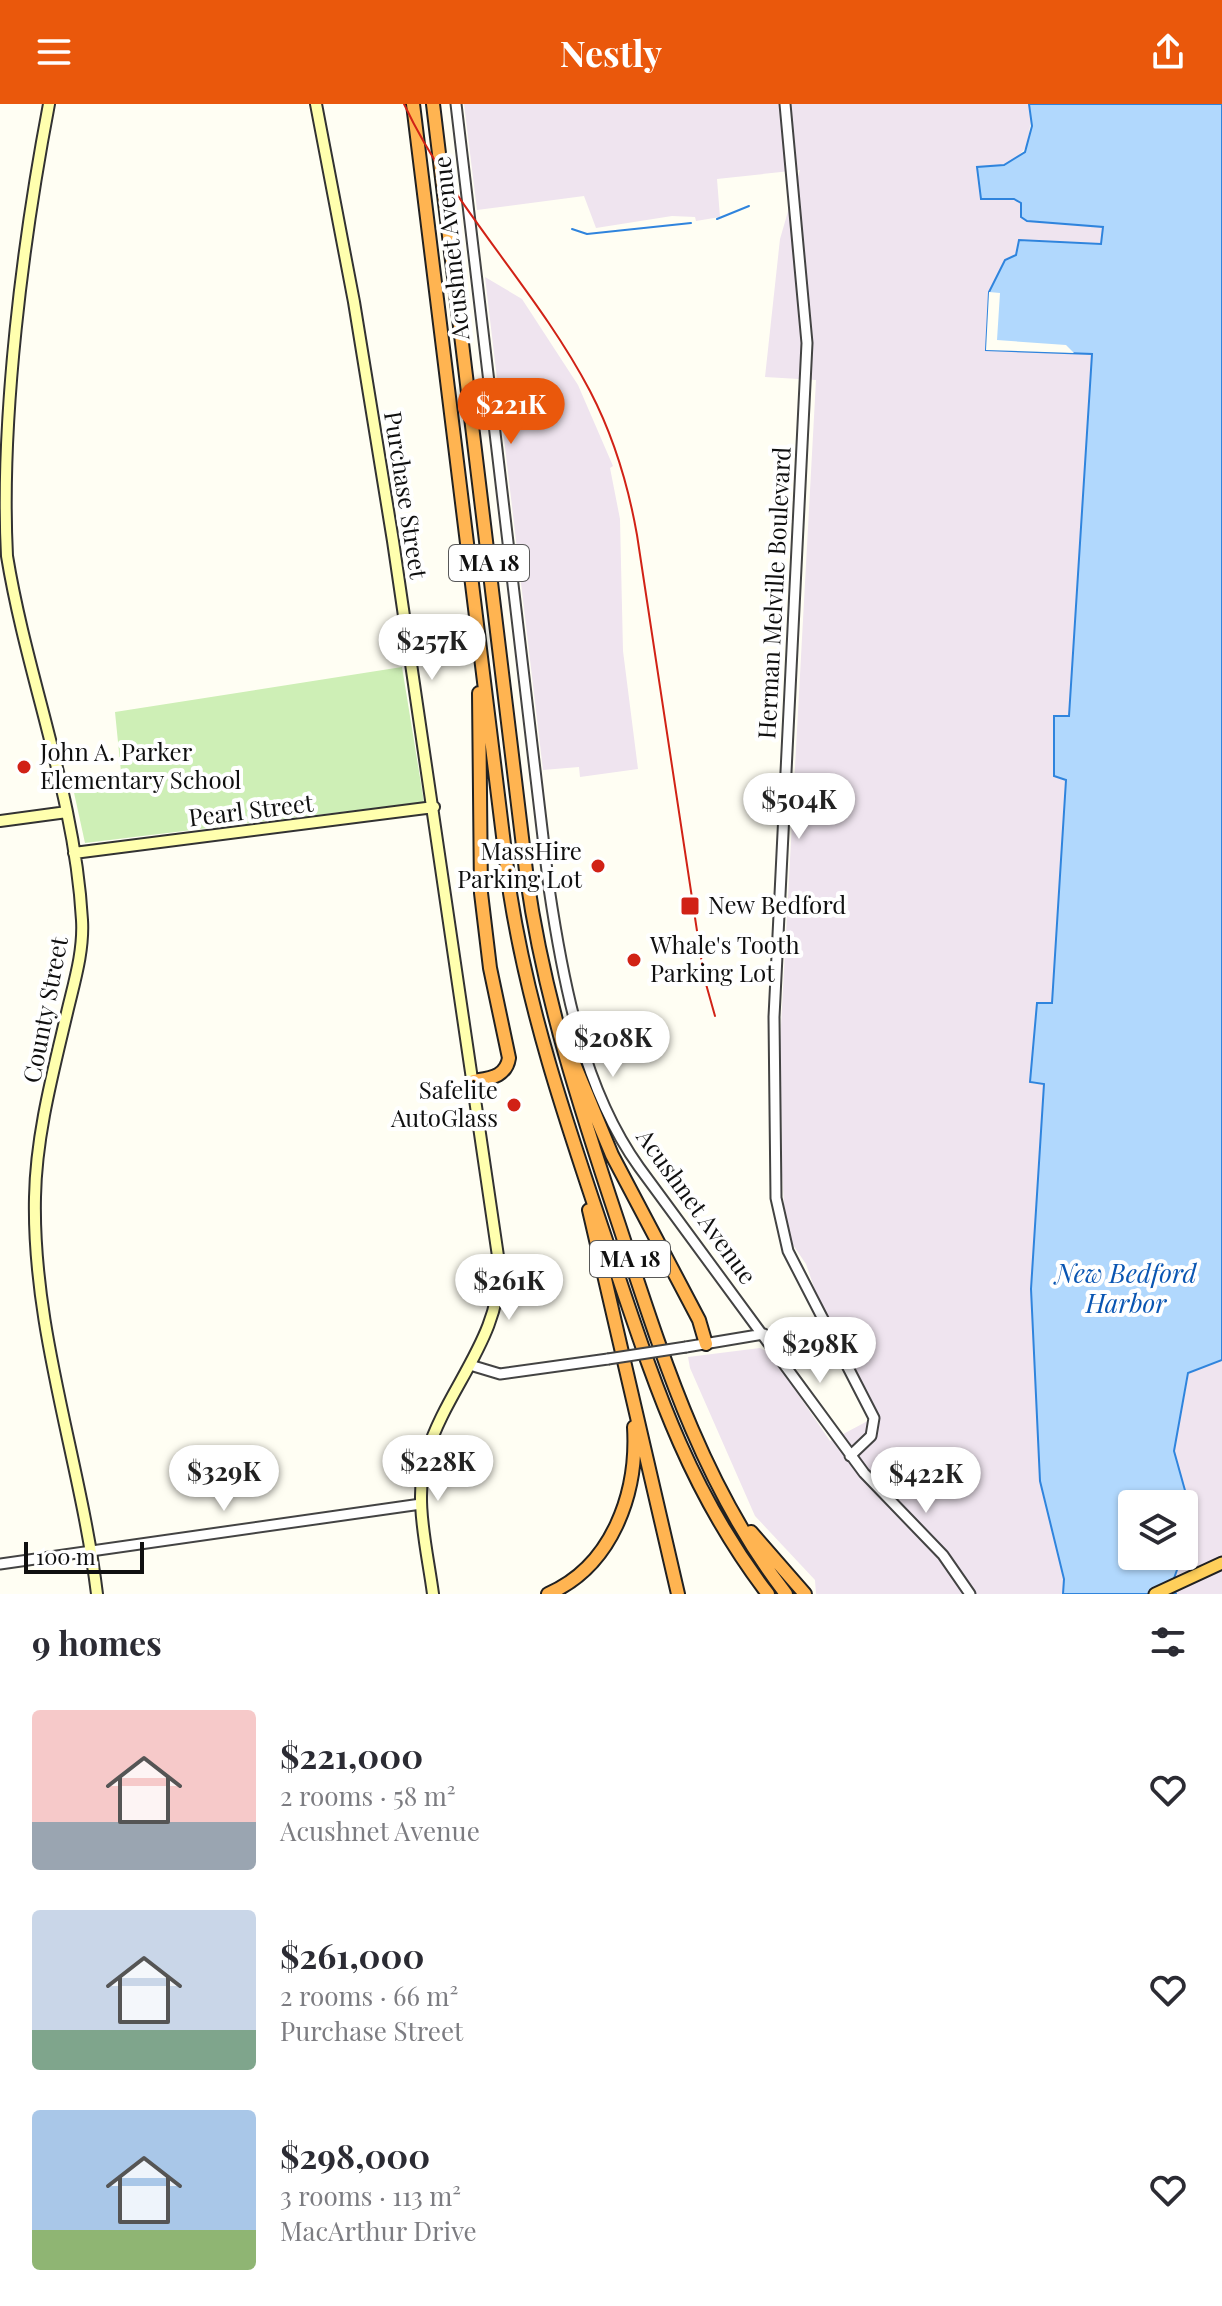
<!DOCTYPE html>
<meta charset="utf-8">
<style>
body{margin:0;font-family:"Playfair Display",serif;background:#f7f7f7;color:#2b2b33;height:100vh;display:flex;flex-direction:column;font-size:30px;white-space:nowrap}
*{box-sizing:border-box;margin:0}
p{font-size:26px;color:#7c7c81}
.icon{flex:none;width:44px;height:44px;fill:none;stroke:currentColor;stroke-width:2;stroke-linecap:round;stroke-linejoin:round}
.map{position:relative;height:1490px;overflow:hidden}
.details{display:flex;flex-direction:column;background:#fff;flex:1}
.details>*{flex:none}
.buttons{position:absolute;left:1118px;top:1386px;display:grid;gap:16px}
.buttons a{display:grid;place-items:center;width:80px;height:80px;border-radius:8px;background:#fff;box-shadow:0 2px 6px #0004;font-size:40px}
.scale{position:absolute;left:24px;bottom:20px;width:120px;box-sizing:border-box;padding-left:8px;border:4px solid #101010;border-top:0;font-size:22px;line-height:28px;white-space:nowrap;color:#101010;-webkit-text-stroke:6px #fff;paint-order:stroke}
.price{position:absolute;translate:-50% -68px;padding:0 18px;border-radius:28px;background:#fff;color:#222;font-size:26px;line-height:52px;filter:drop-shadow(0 2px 4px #0008)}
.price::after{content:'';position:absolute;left:50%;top:48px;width:24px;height:18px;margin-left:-12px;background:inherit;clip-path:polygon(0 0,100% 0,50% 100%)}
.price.selected{background:#ea580c;color:#fff}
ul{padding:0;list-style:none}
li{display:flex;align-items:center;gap:24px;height:200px;padding:0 32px}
li span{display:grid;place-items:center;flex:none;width:224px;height:160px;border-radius:8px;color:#555}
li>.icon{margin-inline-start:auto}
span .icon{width:96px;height:96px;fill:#fffc;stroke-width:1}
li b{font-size:34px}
h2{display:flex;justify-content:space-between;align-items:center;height:96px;padding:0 32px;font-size:34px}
header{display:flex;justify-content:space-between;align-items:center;height:104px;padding:0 32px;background:#ea580c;color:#fff;font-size:36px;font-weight:700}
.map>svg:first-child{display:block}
.industrial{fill:#efe4ef}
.green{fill:#ceefb6}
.water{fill:#b1d8fd;stroke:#2f84dd;stroke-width:2}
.pier{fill:#fffef3}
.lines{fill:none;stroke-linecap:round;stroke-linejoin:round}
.stream{stroke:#2f84dd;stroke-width:2}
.tertiary-casing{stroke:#434343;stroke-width:13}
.secondary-casing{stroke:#323232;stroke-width:14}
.trunk-casing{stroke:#212121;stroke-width:15}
.motorway-casing{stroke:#212121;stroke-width:16}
.tertiary{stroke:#fff;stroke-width:9}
.secondary{stroke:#ffffae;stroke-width:10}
.trunk{stroke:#ffcf5a;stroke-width:11}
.motorway{stroke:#ffb451;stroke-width:12}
.rail{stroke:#d12216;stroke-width:2}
.tertiary-bridge-casing{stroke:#434343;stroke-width:13;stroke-linecap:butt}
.tertiary-bridge{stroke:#fff;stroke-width:9}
.poi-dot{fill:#d12216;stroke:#fff;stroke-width:3}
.labels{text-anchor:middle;stroke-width:8;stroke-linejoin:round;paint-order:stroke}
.shield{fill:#fff;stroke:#585858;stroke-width:2}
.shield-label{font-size:22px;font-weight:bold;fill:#101010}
.street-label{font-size:24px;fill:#101010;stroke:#fff}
.poi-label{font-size:24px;fill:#101010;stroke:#fff;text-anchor:start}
.water-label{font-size:26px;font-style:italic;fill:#0955b2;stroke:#fff}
</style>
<header><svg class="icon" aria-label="menu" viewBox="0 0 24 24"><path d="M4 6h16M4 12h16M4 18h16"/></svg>Nestly<svg class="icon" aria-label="share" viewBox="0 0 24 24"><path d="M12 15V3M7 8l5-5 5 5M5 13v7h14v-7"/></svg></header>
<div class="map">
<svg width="1222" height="1490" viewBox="0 0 1222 1490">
<rect width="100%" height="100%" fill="#fffef3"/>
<path class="industrial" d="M 464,0 L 1029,0 L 1032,9 L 1027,42 L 981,94 L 1014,95 L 1021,99 L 1027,117 L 1103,122 L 1102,140 L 1005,156 L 989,188 L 987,246 L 1092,250 L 1069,613 L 1054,613 L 1066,676 L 1052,900 L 1038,899 L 1031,979 L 1044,980 L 1031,1185 L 1040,1377 L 1064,1475 L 1063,1490 L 816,1490 L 815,1476 L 755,1412 L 690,1264 L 688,1253 L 760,1244 L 770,1249 L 830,1337 L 879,1311 L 817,1192 L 806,1160 L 791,1138 L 785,1115 L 782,1070 L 780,940 L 816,276 L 765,273 L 780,135 L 800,66 L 717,75 L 720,113 L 696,117 L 695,113 L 672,112 L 596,124 L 584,92 L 477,106 Z
M 485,173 L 522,195 L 578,281 L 613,362 L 610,364 L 620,415 L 623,547 L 638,665 L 580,673 L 579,663 L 543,666 Z
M 1222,1256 L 1222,1490 L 1176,1490 L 1172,1480 L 1184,1452 L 1196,1392 L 1186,1390 L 1174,1347 L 1189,1269 Z"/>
<path class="green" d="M 402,563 L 424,698 L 85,739 L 73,684 L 122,678 L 115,608 Z"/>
<path class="water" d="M 1029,0 L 1222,0 L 1222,1256 L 1188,1269 L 1174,1347 L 1186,1390 L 1196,1392 L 1184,1444 L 1184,1400 L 1132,1400 L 1132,1452 L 1182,1452 L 1172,1480 L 1176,1490 L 1063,1490 L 1064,1475 L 1040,1377 L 1031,1185 L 1044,980 L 1030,978 L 1037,899 L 1052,899 L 1066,676 L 1054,672 L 1054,612 L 1069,612 L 1092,250 L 986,246 L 989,188 L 1005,156 L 1016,151 L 1019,136 L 1101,140 L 1103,123 L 1027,117 L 1021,113 L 1021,99 L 1014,95 L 981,95 L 977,63 L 1004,61 L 1025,48 L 1032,22 Z"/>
<path class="pier" d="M 989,188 L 1000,189 L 997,236 L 1066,241 L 1074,249 L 986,246 Z"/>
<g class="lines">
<path class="stream" d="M 717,115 L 749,102
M 572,125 L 587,130 L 691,119"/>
<g class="tertiary-casing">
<path id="tertiary" d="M 456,0 L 549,784 C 563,878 583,985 639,1063 L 864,1369 L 943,1451 L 970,1490
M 785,0 L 807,239 L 774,913 L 776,1094 L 788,1147 L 874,1314 L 871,1332 L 850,1352
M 686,1243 L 764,1230
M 470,1261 L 500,1270 L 608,1255
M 0,1460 L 421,1400"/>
</g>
<g class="secondary-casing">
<path id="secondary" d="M 49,0 C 23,136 0,315 7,452 C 27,574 75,691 82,816 C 84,849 73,882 66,913 C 52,972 36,1033 35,1093 C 32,1227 81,1358 97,1490
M 316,0 L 354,198 L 393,437 L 499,1159 C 503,1232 447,1283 427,1349 C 413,1394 427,1444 433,1490
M 0,717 L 67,708
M 74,749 L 434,703"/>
</g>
<g class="trunk-casing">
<path id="trunk" d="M 1155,1490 L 1222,1459"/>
</g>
<g class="motorway-casing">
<path id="motorway" d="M 413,0 L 510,789 C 529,910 568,1023 607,1139 C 651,1268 683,1379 768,1490
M 433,0 L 527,775 C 544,894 581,1007 619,1121 C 662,1251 701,1380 786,1490
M 568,945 L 612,1051 L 699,1216 L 706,1240
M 474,977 C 490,974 506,973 509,954 L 490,864 L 481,789 L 479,589
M 589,1106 L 678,1490
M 751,1428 L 805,1490
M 548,1490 C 612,1462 638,1390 634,1323"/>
</g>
<use href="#tertiary" class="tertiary"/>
<use href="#secondary" class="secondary"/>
<use href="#trunk" class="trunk"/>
<use href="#motorway" class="motorway"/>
<path class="rail" d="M 404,0 C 453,104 537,186 590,287 C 614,333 628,380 637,431 L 704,873 L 715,912"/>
<g class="tertiary-bridge-casing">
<path id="tertiary-bridge" d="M 608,1255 L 686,1243"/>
</g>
<use href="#tertiary-bridge" class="tertiary-bridge"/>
</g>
<g class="poi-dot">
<circle cx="24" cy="663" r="8"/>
<circle cx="598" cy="762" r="8"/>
<rect x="680" y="792" width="20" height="20" rx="4"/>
<circle cx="634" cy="856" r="8"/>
<circle cx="514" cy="1001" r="8"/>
</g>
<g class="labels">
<g class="shield">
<rect x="449" y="441" width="80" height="36" rx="6"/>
<rect x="590" y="1137" width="80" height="36" rx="6"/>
</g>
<g class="shield-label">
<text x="489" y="467">MA 18</text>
<text x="630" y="1163">MA 18</text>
</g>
<g class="street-label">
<text transform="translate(452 144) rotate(-96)" y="8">Acushnet Avenue</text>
<text transform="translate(405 391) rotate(81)" y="8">Purchase Street</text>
<text transform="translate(775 489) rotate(-87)" y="8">Herman Melville Boulevard</text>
<text transform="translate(251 707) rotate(-7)" y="8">Pearl Street</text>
<text transform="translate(46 906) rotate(-79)" y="8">County Street</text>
<text transform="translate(696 1103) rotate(54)" y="8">Acushnet Avenue</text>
</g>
<g class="poi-label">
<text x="40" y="657">John A. Parker<tspan x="40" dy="28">Elementary School</tspan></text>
<text x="582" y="756" text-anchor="end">MassHire<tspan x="582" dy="28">Parking Lot</tspan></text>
<text x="708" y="810">New Bedford</text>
<text x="650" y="850">Whale's Tooth<tspan x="650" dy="28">Parking Lot</tspan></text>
<text x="498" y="995" text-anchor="end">Safelite<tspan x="498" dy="28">AutoGlass</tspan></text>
</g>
<g class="water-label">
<text x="1126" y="1179">New Bedford<tspan x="1126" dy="30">Harbor</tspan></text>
</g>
</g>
</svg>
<div class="buttons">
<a><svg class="icon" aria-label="layers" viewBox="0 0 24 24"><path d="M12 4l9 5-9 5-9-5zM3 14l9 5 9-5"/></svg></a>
</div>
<div class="scale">100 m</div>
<b class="price selected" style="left:511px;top:342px">$221K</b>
<b class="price" style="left:432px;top:578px">$257K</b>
<b class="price" style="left:799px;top:737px">$504K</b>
<b class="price" style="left:613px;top:975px">$208K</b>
<b class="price" style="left:509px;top:1218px">$261K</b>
<b class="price" style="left:820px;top:1281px">$298K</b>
<b class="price" style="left:438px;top:1399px">$228K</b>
<b class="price" style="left:224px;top:1409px">$329K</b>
<b class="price" style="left:926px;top:1411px">$422K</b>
</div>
<section class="details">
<h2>9 homes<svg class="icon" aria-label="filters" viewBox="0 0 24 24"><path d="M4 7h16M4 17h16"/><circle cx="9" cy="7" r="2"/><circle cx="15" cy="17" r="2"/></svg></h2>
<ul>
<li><span style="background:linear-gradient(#f6c9c9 70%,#9aa5b1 0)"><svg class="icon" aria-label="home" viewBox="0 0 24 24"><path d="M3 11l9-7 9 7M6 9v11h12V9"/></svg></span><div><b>$221,000</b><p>2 rooms · 58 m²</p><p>Acushnet Avenue</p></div><svg class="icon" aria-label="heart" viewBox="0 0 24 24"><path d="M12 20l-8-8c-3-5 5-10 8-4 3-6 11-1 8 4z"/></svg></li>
<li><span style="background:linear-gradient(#c9d6e8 75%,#7fa58c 0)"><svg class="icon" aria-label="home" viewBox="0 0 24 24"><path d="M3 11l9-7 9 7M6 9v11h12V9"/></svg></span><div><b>$261,000</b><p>2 rooms · 66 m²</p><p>Purchase Street</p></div><svg class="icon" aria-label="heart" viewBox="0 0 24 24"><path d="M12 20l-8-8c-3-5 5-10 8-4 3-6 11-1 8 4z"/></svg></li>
<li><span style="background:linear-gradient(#a9c7e8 75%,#8fb573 0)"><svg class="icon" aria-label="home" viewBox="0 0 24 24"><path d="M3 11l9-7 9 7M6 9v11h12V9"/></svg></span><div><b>$298,000</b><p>3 rooms · 113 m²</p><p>MacArthur Drive</p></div><svg class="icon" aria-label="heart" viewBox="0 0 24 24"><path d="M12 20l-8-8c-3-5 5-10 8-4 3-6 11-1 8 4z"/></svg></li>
</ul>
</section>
